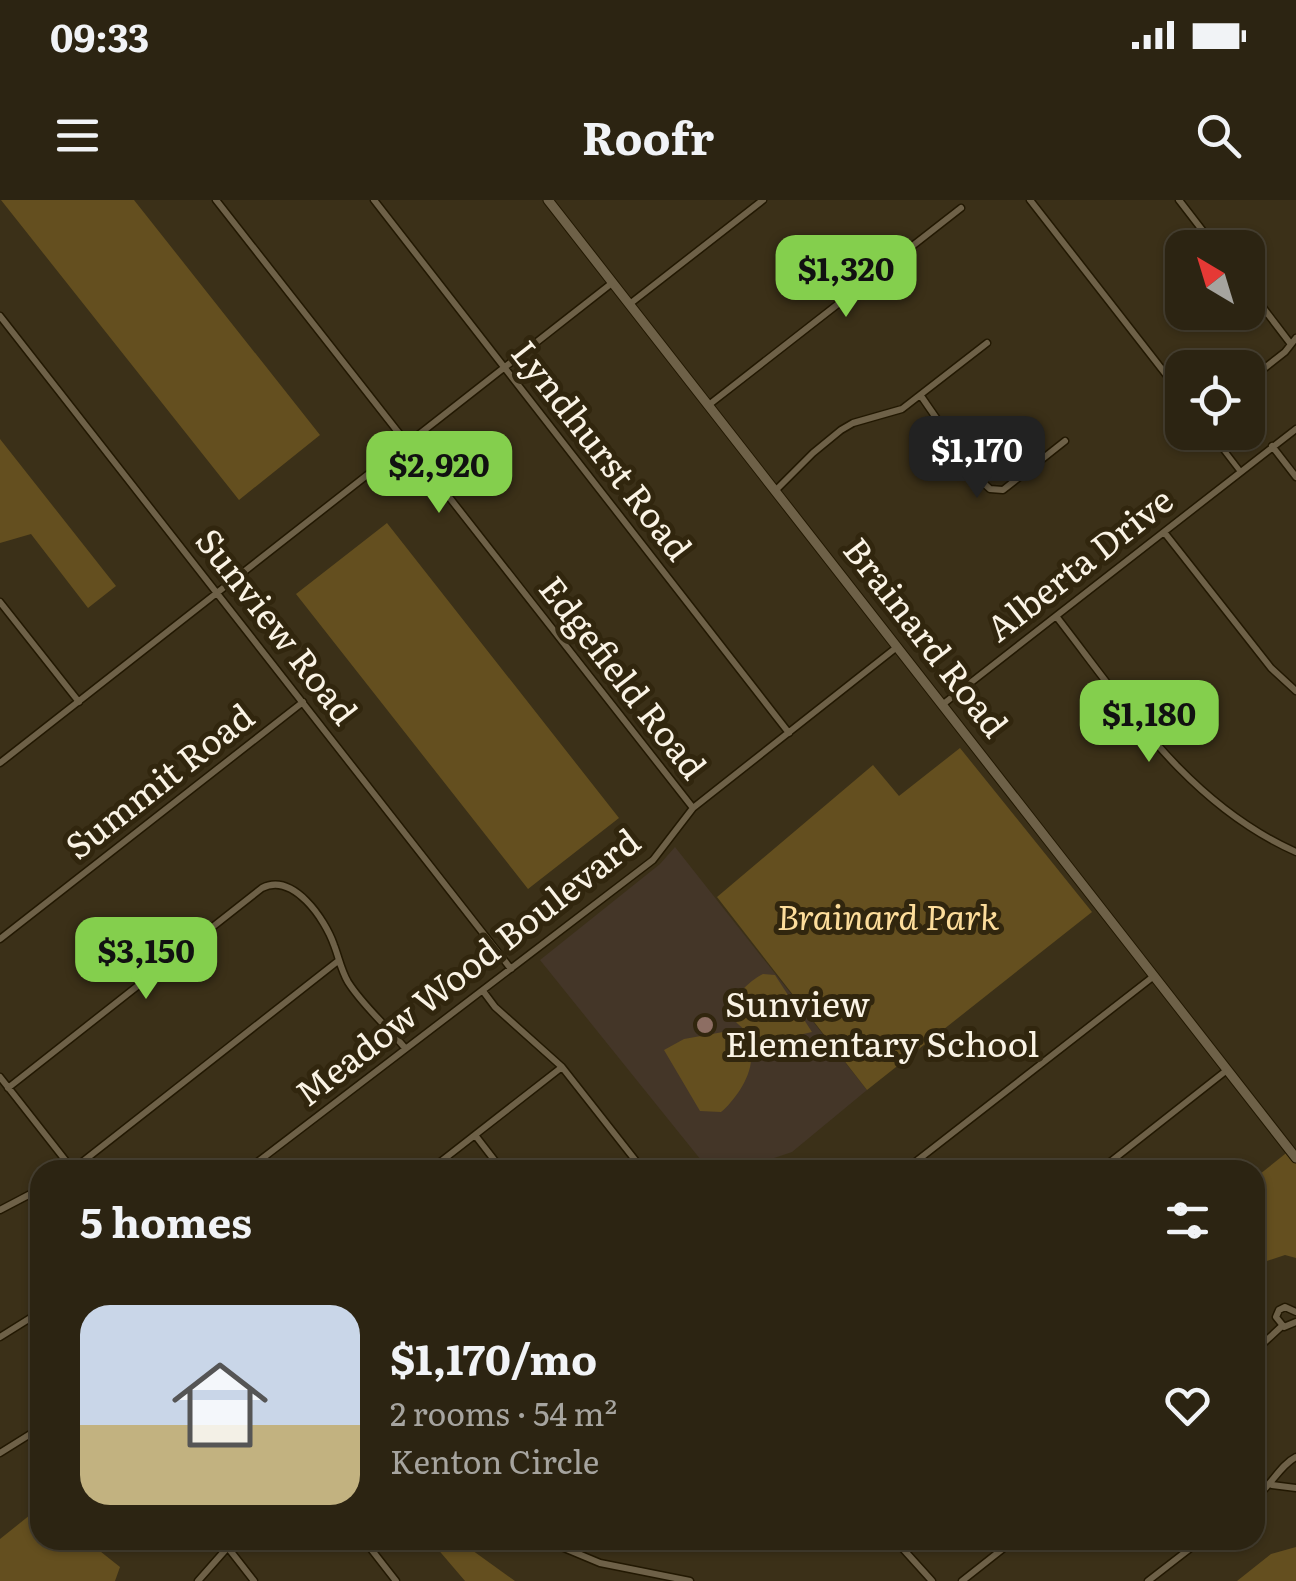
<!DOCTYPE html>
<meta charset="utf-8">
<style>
body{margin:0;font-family:Literata,serif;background:#342c1b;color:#f1f3f6;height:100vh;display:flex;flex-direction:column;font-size:38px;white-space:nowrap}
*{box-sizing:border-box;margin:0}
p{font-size:32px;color:#a6a49f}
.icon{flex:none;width:55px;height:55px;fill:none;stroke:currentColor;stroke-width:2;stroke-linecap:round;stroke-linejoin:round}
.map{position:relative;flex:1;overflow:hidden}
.drawer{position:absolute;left:30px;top:960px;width:1235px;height:390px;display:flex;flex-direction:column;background:#2c2412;border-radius:30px;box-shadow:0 2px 8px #0004,0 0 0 2px #484132}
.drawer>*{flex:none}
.needle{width:65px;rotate:322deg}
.buttons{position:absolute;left:1165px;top:30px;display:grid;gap:20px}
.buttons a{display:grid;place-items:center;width:100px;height:100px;border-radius:20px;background:#2c2412;box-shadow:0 2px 8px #0004,0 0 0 2px #484132;font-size:50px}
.price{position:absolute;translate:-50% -85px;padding:0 22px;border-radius:20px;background:#84cf4d;color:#111;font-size:32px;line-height:65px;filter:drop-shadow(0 2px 5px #0008)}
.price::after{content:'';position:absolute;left:50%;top:60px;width:30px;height:22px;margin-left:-15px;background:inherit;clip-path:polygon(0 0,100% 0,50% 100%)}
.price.current{background:#222;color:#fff}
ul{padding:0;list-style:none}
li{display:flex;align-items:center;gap:30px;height:250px;padding:0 50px}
li span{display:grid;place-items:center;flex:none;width:280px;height:200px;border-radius:30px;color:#555}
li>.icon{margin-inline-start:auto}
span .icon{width:120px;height:120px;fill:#fffc;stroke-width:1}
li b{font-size:42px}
h2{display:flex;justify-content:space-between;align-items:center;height:120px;padding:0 50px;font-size:42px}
.status{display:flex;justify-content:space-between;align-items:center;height:70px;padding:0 50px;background:#2c2412;direction:ltr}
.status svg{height:28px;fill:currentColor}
header{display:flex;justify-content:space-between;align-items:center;height:130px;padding:0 50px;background:#2c2412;font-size:45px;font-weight:700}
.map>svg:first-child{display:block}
.education{fill:#443628}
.green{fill:#644f1f}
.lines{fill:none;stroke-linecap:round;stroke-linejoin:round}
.pedestrian-casing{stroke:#221802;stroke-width:8}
.minor-casing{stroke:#221802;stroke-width:9}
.secondary-casing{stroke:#221802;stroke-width:11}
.pedestrian{stroke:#6e6148;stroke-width:5}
.minor{stroke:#6e6148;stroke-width:6}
.secondary{stroke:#6e6148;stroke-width:9}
.education-dot{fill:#8d6e63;stroke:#31260e;stroke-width:4}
.labels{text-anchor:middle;stroke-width:10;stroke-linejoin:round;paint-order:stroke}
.street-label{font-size:35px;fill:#faf3e5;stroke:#31260e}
.park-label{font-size:35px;font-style:italic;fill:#fddd9b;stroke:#31260e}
.poi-label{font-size:35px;fill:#faf3e5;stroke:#31260e;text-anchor:start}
</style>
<div class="status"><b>09:33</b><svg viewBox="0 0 49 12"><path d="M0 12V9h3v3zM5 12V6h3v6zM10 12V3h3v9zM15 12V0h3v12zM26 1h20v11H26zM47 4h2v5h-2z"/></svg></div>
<header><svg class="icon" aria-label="menu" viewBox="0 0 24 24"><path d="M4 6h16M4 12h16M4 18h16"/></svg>Roofr<svg class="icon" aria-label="search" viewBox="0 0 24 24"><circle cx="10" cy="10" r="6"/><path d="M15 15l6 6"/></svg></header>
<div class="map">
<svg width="1296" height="1381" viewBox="0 0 1296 1381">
<rect width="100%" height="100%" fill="#3b3018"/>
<path class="education" d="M 675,647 L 867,890 L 792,952 L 738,970 L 709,970 L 540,760 L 660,664 Z"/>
<path class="green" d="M 1,0 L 134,0 L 320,235 L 239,300 Z
M 0,239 L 116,386 L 88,408 L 31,334 L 0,343 Z
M 387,323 L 619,618 L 528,689 L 296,394 Z
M 960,548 L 1092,712 L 867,890 L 717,697 L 873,565 L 899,596 Z
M 763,774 L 775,775 L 812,832 C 775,840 762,849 733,819 C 730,799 746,783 763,774 Z
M 723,832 C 729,835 740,838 745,843 C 763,862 736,900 721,912 L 700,911 L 664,850 L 684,839 Z
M 1290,950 L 1296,958 L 1296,1058 L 1285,1055 L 1255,1065 L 1255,978 Z
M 40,1307 L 40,1340 L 86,1340 L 120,1367 L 115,1381 L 0,1381 L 0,1339 Z
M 430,1340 L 458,1340 L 515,1381 L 465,1381 Z
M 1296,1347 L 1296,1381 L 1237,1381 L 1271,1354 Z"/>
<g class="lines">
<g class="pedestrian-casing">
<path id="pedestrian" d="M 1210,232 L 1240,271"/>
</g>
<g class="minor-casing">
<path id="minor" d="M 216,0 L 693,608
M 374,0 L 789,533
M 1030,0 L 1182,195
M 1179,0 L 1216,48
M 1248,88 L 1290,143
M 631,103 L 763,0
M 0,116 L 511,769
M 1248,181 L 1285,152 L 1296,138
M 921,196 L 977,277 L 990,289 L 1003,290 L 1065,241
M 710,204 L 961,8
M 1272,246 L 1296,277
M 775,291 L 813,253 L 841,230 L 853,223 L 902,209 L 987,143
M 1164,332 L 1271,468 L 1296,491
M 0,402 L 79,502
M 1056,416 C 1126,506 1188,604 1296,652
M 942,505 L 1296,229
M 0,563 L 612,83
M 0,739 L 303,502
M 483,791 L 495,807 L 562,867 L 643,970
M 0,877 L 73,970
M 8,888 L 262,688 C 293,672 325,719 334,745 C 339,758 341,770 348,782 C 363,806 387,826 405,848
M 475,935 L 502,970
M 72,970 L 338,761
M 247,970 L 653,660 L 693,608 L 897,447
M 430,970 L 562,867
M 905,970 L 1154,776
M 1100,970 L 1227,870
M 0,1010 L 40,989
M 1296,1112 L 1285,1107 L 1279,1110 L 1276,1117 L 1284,1127 L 1296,1122
M 0,1137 L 40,1112
M 1255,1151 L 1282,1126
M 0,1253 L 40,1228
M 1272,1285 L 1296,1288
M 1255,1298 C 1271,1286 1280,1265 1296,1257
M 222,1340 L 254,1381
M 364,1340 L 396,1381
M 545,1340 L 600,1363 L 690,1381
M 895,1340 L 932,1381
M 198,1381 L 228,1347
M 962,1381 L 1014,1340
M 1148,1381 L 1201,1340"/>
</g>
<g class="secondary-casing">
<path id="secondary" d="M 548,0 L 1296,958"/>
</g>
<use href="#pedestrian" class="pedestrian"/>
<use href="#minor" class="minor"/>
<use href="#secondary" class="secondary"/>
</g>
<circle class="education-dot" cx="705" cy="825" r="10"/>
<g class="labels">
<g class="street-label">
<text transform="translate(601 251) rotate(52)" y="12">Lyndhurst Road</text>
<text transform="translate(1080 365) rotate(-38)" y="12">Alberta Drive</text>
<text transform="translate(276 427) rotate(52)" y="12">Sunview Road</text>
<text transform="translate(925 438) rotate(52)" y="12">Brainard Road</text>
<text transform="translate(622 478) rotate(52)" y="12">Edgefield Road</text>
<text transform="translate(160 582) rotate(-38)" y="12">Summit Road</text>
<text transform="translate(468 768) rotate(-38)" y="12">Meadow Wood Boulevard</text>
</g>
<g class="park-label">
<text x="888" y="730">Brainard Park</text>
</g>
<g class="poi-label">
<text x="725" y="817">Sunview<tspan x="725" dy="40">Elementary School</tspan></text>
</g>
</g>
</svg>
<div class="buttons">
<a><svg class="needle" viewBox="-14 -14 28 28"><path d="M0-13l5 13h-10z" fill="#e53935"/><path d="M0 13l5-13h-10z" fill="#a6a49f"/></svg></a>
<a><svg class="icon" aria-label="locate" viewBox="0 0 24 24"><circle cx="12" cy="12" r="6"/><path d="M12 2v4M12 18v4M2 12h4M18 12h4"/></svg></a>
</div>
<b class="price" style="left:846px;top:120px">$1,320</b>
<b class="price current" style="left:977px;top:301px">$1,170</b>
<b class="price" style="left:439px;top:316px">$2,920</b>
<b class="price" style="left:1149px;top:565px">$1,180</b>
<b class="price" style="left:146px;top:802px">$3,150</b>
<section class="drawer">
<h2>5 homes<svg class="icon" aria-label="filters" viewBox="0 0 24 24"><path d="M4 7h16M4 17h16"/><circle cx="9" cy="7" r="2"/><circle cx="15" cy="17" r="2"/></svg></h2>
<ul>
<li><span style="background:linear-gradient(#c9d6e8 60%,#c2b280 0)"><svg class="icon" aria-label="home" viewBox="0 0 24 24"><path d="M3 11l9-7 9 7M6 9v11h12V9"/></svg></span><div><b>$1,170/mo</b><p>2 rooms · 54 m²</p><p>Kenton Circle</p></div><svg class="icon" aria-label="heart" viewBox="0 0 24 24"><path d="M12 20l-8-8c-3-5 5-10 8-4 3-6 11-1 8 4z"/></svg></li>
</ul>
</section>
</div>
